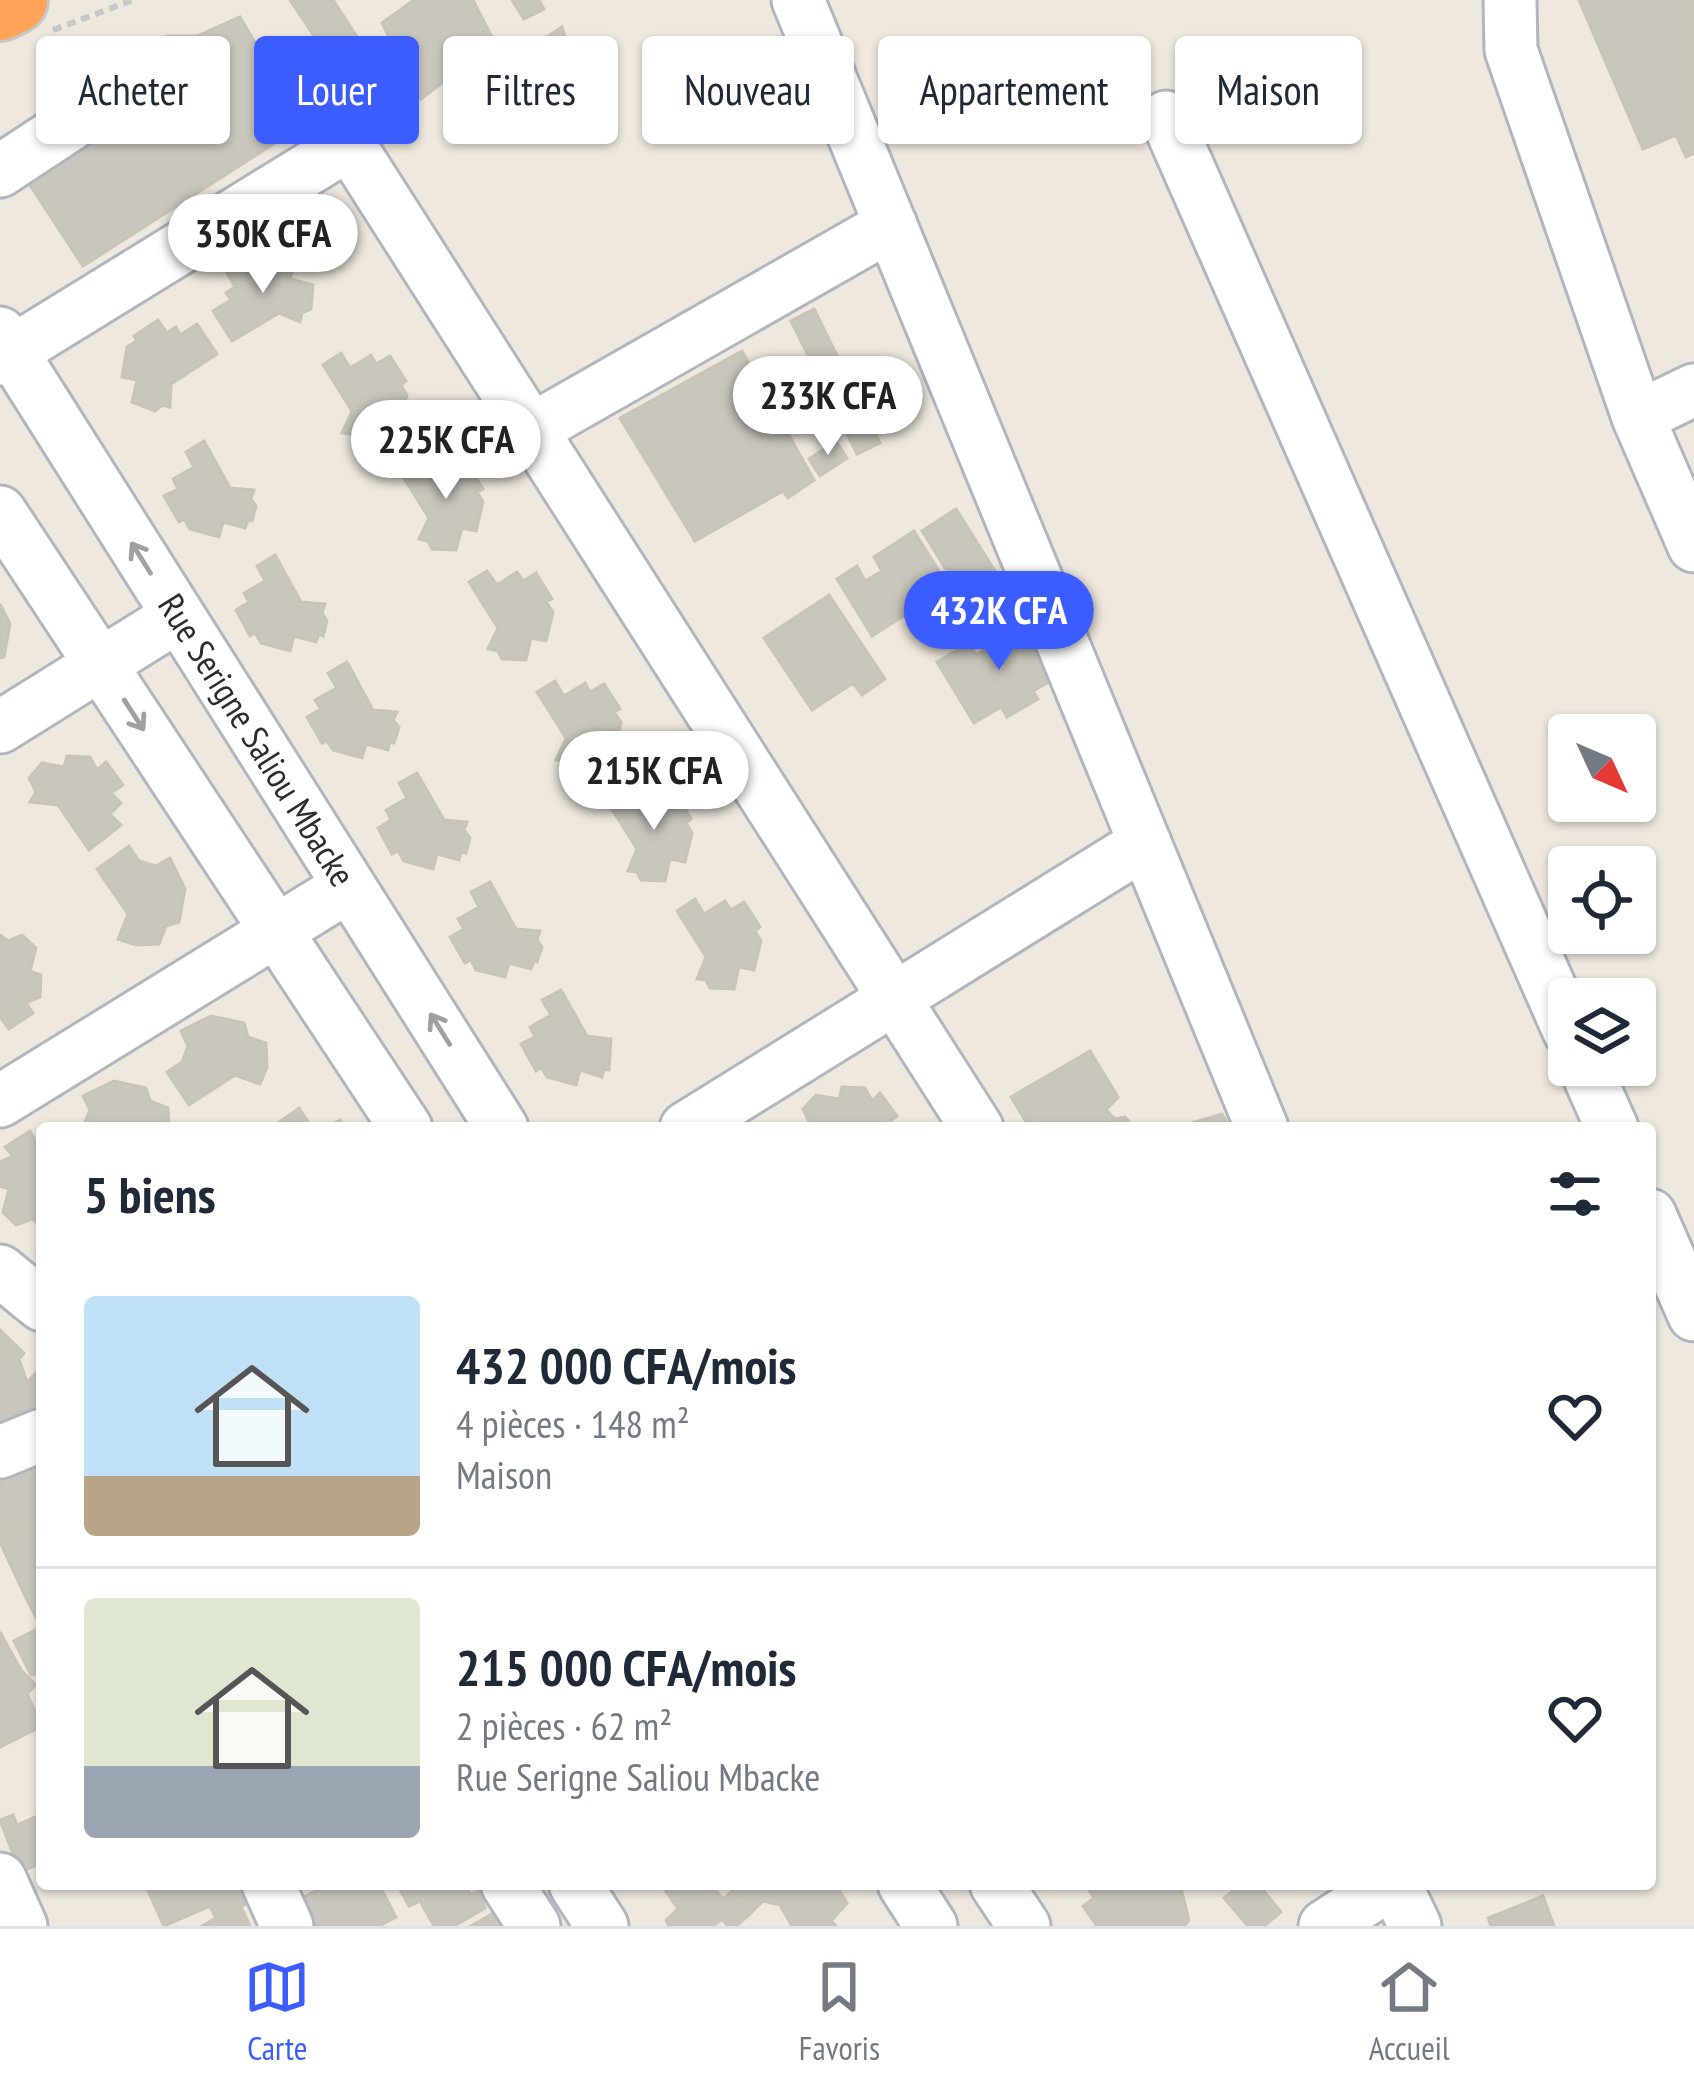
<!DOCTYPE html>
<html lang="fr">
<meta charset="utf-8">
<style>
body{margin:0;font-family:"PT Sans Narrow",sans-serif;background:#f6f6f7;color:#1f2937;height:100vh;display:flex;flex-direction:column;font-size:45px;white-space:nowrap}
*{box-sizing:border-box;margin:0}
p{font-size:39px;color:#747a83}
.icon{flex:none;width:66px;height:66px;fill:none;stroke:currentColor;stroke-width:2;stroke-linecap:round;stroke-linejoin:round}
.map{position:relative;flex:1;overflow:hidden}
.side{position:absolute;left:36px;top:1122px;width:1620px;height:768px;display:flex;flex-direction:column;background:#fff;border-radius:12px;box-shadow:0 3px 9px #0004}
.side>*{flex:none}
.guide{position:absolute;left:36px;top:36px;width:1623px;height:108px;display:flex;gap:24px}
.needle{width:78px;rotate:134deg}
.tools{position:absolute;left:1548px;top:714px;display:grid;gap:24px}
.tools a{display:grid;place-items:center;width:108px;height:108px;border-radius:12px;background:#fff;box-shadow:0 3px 9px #0004;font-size:60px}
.price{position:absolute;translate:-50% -102px;padding:0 27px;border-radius:42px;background:#fff;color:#222;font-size:39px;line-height:78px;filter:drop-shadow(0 3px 6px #0008)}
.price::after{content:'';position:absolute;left:50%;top:72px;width:36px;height:27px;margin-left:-18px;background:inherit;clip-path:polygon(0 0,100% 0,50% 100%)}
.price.on{background:#3b5dff;color:#fff}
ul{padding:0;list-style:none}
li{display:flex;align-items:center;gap:36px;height:300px;padding:0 48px}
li+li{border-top:3px solid #e0e1e3}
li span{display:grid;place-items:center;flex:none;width:336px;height:240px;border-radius:12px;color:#555}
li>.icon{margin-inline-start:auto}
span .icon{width:144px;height:144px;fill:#fffc;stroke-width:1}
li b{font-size:51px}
h2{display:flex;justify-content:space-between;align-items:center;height:144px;padding:0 48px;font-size:51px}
.chip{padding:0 42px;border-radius:12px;background:#fff;box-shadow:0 3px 9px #0004;font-size:42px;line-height:108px}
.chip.on{background:#3b5dff;color:#fff}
.tabs{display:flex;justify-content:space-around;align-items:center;height:168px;border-top:3px solid #e0e1e3;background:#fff;font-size:33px;color:#747a83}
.tabs a{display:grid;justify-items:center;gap:6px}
.tabs .on{color:#3b5dff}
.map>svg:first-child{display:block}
.building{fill:#c9c6bd;stroke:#cac4b8;stroke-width:3}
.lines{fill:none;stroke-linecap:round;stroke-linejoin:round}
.minor-casing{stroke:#b2b5c0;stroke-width:57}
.highway-casing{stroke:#c8c8c8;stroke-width:72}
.path{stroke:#c8c8c8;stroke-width:6;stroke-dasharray:9 6;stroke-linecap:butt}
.minor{stroke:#fff;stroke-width:51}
.highway{stroke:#ffa359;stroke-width:66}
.oneway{stroke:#a0a0a0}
.labels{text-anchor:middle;stroke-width:9;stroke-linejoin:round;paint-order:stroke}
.street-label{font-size:36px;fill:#2c2c2c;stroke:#fff}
</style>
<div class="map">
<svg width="1694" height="1926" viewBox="0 0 1694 1926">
<rect width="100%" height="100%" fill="#eee8de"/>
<path class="building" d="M 290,0 L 333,0 L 387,83 L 360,105 Z
M 414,0 L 473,0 L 495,43 L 421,99 L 382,23 Z
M 512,0 L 539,0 L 544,9 L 524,19 Z
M 1579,0 L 1694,0 L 1694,153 L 1686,157 L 1676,135 L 1643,149 Z
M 240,17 L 303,125 L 83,266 L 26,179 L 96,139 L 114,74 L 167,36 L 197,36 Z
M 562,27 L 568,48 L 475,112 L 463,93 Z
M 265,257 L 294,264 L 290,279 L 313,285 L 311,309 L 302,313 L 300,322 L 279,313 L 232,341 L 213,311 L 231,300 L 226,293 L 235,287 L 227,273 L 252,258 L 255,263 Z
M 814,309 L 880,443 L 857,454 L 791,321 Z
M 158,320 L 167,333 L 176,327 L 180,335 L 197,324 L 217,354 L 171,384 L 170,407 L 162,405 L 155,411 L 132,402 L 137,380 L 122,377 L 127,347 L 137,341 L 134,336 Z
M 742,351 L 814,480 L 788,498 L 783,491 L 695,541 L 620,418 Z
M 341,353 L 350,368 L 371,355 L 376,364 L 390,356 L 406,381 L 401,385 L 407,395 L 399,424 L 385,421 L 379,443 L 355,442 L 351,434 L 342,433 L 352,411 L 323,365 Z
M 204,441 L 230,488 L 254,490 L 251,499 L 256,506 L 252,521 L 248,520 L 245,528 L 223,522 L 219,537 L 190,529 L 184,519 L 179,522 L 164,496 L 178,489 L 173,479 L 194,467 L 186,452 Z
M 836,441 L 847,458 L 820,476 L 809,459 Z
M 418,461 L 427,475 L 448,462 L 453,471 L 467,463 L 483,489 L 477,492 L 483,502 L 476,531 L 462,528 L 456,550 L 432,549 L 428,541 L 419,539 L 429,518 L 400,472 Z
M 956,509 L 1010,595 L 976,617 L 922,531 Z
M 914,531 L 968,618 L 926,643 L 908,613 L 872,636 L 837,579 L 857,566 L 865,581 L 882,571 L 874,557 Z
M 275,555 L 301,602 L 325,604 L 322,613 L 327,621 L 323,636 L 319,634 L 316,642 L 294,636 L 290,651 L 261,643 L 255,633 L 250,636 L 236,610 L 249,602 L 244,593 L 265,581 L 257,566 Z
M 487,571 L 497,585 L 517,572 L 523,581 L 536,573 L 552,599 L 546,602 L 553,612 L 546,641 L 531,638 L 526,660 L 502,659 L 498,651 L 488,649 L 498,628 L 469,582 Z
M 829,595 L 885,679 L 862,695 L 853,683 L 812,710 L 764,638 Z
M 0,604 L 10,624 L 4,657 L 0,658 Z
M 1016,615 L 1025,632 L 1035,626 L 1049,650 L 1038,657 L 1052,680 L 1033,691 L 1038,699 L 1007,717 L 1001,707 L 974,723 L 937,662 L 969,643 L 976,655 L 1009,636 L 1001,624 Z
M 347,662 L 373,710 L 397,712 L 393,720 L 399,727 L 394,743 L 390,742 L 388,750 L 366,744 L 362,758 L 333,750 L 327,741 L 322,743 L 307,717 L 321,709 L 315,700 L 337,688 L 328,673 Z
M 555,681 L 564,696 L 585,683 L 590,692 L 604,684 L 620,709 L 614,712 L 621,722 L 614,752 L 599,748 L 594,771 L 569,769 L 565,761 L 556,760 L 566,738 L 537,692 Z
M 67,756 L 90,757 L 97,770 L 106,762 L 123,785 L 111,793 L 121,803 L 110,814 L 121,825 L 89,850 L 58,805 L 30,802 L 36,792 L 29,778 L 42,763 L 64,767 Z
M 417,773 L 444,820 L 467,822 L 464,830 L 470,838 L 466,853 L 461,852 L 459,860 L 437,854 L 433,869 L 404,861 L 398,851 L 392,854 L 378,828 L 391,820 L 386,810 L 407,798 L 399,783 Z
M 626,792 L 636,806 L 656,793 L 662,803 L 676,794 L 691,819 L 686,823 L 692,833 L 685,862 L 670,859 L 665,881 L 641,880 L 637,872 L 628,871 L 637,849 L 608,803 Z
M 129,846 L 139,861 L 156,866 L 170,858 L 185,889 L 179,922 L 166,926 L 159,944 L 136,945 L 118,939 L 128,914 L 97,869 Z
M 490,882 L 516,929 L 540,931 L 537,940 L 542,947 L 537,962 L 534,961 L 531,969 L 509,963 L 505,977 L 476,970 L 471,960 L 465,963 L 450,937 L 464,929 L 458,919 L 479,907 L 471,892 Z
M 695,899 L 704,914 L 725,901 L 731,910 L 744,902 L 760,927 L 755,931 L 761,941 L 754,970 L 739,967 L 734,989 L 710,988 L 706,980 L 697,979 L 706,957 L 677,911 Z
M 0,935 L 8,941 L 22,935 L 36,948 L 30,971 L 41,975 L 40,997 L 26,1003 L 33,1013 L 9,1029 L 0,1017 Z
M 561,990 L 587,1036 L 611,1039 L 609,1070 L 604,1069 L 602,1077 L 580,1070 L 576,1085 L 547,1077 L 541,1067 L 536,1071 L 521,1044 L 535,1037 L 530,1027 L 551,1015 L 542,1000 Z
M 211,1016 L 244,1023 L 248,1037 L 266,1043 L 267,1067 L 260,1084 L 235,1075 L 189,1105 L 167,1072 L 182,1062 L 188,1046 L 181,1031 Z
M 1090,1051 L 1118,1097 L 1106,1110 L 1115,1119 L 1125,1117 L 1135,1128 L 1030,1128 L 1011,1097 Z
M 114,1081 L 146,1088 L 150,1101 L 168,1108 L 169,1128 L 82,1128 L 90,1110 L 83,1096 Z
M 842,1087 L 865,1088 L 872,1101 L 880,1093 L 897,1116 L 885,1125 L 888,1128 L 806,1128 L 810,1124 L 803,1109 L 816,1095 L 839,1099 Z
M 299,1108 L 309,1123 L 325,1128 L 340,1120 L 344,1128 L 271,1128 Z
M 1222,1114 L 1230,1128 L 1175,1128 Z
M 30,1131 L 37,1144 L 42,1140 L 41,1225 L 32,1219 L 16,1225 L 3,1212 L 9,1189 L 0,1186 L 0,1162 L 13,1156 L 5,1147 Z
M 0,1330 L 24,1353 L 19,1359 L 27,1382 L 42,1367 L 42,1406 L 30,1411 L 38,1416 L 0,1434 Z
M 42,1459 L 42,1521 L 0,1542 L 0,1468 Z
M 42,1521 L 42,1585 L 24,1594 L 0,1542 Z
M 42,1585 L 42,1672 L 31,1675 L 14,1641 L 41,1627 L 24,1594 Z
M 0,1632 L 21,1670 L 36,1685 L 27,1694 L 42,1726 L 0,1747 Z
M 42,1814 L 42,1863 L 20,1872 L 0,1820 L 13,1815 L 17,1825 Z
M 145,1884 L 250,1884 L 257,1899 L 216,1918 L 210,1906 L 164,1926 Z
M 330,1884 L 379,1884 L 396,1917 L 379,1926 L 317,1926 L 304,1897 Z
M 397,1884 L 466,1884 L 470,1894 L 480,1891 L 485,1908 L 454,1926 L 434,1926 L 420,1901 L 409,1906 Z
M 661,1884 L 710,1884 L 723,1899 L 733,1890 L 750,1914 L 736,1926 L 728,1926 L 722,1919 L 713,1926 L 669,1926 L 666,1920 L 678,1909 Z
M 730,1884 L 835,1884 L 847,1903 L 831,1921 L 836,1926 L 792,1926 L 780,1905 L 763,1901 L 750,1914 Z
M 1085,1884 L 1180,1884 L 1189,1920 L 1184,1926 L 1097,1926 L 1083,1906 L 1094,1898 Z
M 1241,1884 L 1258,1884 L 1281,1912 L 1264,1926 L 1248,1926 L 1224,1898 Z
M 1543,1896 L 1554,1926 L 1491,1926 L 1488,1918 Z
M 515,1901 L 526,1926 L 471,1926 Z
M 241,1907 L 250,1926 L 202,1926 L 216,1918 Z"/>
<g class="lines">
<g class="minor-casing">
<path id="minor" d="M 798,0 L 1262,1128
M 1510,0 L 1511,50 L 1638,417 L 1694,546
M 1166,117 L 1569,1031
M 0,171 L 85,115
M 0,333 L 502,1128
M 0,359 L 349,144 L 977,1128
M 1638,417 L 1694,390
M 531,430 L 891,225
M 0,512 L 406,1128
M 0,727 L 178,616
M 1584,1065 L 1612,1128
M 0,1101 L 349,886
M 686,1128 L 1145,843
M 1650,1215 L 1694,1315
M 0,1271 L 42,1305
M 0,1452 L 42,1435
M 0,1879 L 21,1926
M 268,1884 L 287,1926
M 507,1884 L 534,1926
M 575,1884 L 602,1926
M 904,1884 L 931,1926
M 996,1884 L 1024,1926
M 1395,1884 L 1415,1926
M 1325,1926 L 1390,1884"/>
</g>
<g class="highway-casing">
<path id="highway" d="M 0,7 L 14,0"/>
</g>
<path class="path" d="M 53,30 L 133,0"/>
<use href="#minor" class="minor"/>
<use href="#highway" class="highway"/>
</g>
<defs><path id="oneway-shaft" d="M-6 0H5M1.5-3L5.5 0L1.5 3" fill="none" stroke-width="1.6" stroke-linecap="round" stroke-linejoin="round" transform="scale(3)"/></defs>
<g class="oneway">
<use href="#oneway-shaft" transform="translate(141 558) rotate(-122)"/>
<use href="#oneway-shaft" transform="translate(134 715) rotate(57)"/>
<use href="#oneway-shaft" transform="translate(440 1029) rotate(-122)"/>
</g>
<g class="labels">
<g class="street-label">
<text transform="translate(257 740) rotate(58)" y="13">Rue Serigne Saliou Mbacke</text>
</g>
</g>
</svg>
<div class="tools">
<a><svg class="needle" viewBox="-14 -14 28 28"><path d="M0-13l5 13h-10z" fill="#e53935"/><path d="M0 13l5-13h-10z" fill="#747a83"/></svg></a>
<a><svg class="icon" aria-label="locate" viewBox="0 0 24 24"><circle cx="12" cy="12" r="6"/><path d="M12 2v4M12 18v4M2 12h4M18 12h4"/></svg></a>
<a><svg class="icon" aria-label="layers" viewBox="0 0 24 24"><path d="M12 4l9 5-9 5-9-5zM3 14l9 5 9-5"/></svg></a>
</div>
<b class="price" style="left:263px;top:296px">350K CFA</b>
<b class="price" style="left:828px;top:458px">233K CFA</b>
<b class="price" style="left:446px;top:502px">225K CFA</b>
<b class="price on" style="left:999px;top:673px">432K CFA</b>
<b class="price" style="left:654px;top:833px">215K CFA</b>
<div class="guide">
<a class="chip">Acheter</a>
<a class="chip on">Louer</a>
<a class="chip">Filtres</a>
<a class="chip">Nouveau</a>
<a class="chip">Appartement</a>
<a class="chip">Maison</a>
</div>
<section class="side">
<h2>5 biens<svg class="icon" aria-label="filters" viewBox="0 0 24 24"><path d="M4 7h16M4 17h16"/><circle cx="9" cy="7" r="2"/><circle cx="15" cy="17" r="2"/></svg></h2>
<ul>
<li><span style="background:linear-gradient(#bfe0f5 75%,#b9a48a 0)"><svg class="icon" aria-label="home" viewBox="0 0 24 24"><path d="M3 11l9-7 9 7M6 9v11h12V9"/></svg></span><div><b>432 000 CFA/mois</b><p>4 pièces · 148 m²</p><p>Maison</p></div><svg class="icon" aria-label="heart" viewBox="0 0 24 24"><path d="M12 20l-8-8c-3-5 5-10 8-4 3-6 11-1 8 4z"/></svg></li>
<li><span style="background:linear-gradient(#dfe7d0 70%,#9aa5b1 0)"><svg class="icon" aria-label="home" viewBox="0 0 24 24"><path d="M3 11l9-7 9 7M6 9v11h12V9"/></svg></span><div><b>215 000 CFA/mois</b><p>2 pièces · 62 m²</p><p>Rue Serigne Saliou Mbacke</p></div><svg class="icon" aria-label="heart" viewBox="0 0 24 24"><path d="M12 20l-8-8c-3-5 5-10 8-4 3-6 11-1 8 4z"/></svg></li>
</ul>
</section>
</div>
<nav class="tabs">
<a class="on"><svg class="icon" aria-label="map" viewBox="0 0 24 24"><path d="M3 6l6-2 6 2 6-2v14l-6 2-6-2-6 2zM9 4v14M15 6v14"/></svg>Carte</a>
<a><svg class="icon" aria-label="saved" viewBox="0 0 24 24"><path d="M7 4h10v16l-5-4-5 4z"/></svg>Favoris</a>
<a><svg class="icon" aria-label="home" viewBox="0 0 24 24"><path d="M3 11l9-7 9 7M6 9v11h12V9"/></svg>Accueil</a>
</nav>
